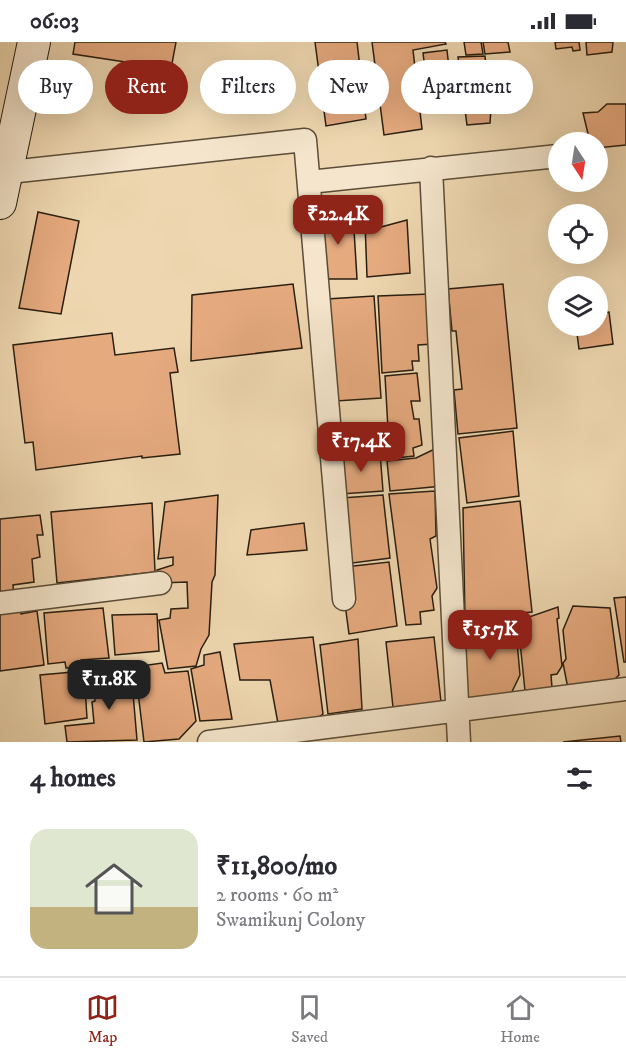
<!DOCTYPE html>
<meta charset="utf-8">
<style>
body{margin:0;font-family:"IM FELL DW Pica",serif;background:#f2f2f3;color:#2b2b33;height:100vh;display:flex;flex-direction:column;font-size:22px;white-space:nowrap}
*{box-sizing:border-box;margin:0}
p{font-size:20px;color:#7c7c81}
.icon{flex:none;width:33px;height:33px;fill:none;stroke:currentColor;stroke-width:2;stroke-linecap:round;stroke-linejoin:round}
.map{position:relative;height:700px;overflow:hidden}
.drawer{display:flex;flex-direction:column;background:#fff;flex:1}
.drawer>*{flex:none}
.banner{position:absolute;left:18px;top:18px;width:591px;height:54px;display:flex;gap:12px}
.needle{width:39px;rotate:168deg}
.buttons{position:absolute;left:548px;top:90px;display:grid;gap:12px}
.buttons a{display:grid;place-items:center;width:60px;height:60px;border-radius:50%;background:#fff;box-shadow:0 6px 24px #0002;font-size:30px}
.price{position:absolute;translate:-50% -51px;padding:0 14px;border-radius:12px;background:#8f2418;color:#fff;font-size:20px;line-height:39px;filter:drop-shadow(0 2px 3px #0008)}
.price::after{content:'';position:absolute;left:50%;top:36px;width:18px;height:14px;margin-left:-9px;background:inherit;clip-path:polygon(0 0,100% 0,50% 100%)}
.price.on{background:#222;color:#fff}
ul{padding:0;list-style:none}
li{display:flex;align-items:center;gap:18px;height:150px;padding:0 30px}
li+li{border-top:2px solid #e1e1e2}
li span{display:grid;place-items:center;flex:none;width:168px;height:120px;border-radius:18px;color:#555}
li>.icon{margin-inline-start:auto}
span .icon{width:72px;height:72px;fill:#fffc;stroke-width:1}
li b{font-size:26px}
h2{display:flex;justify-content:space-between;align-items:center;height:72px;padding:0 30px;font-size:26px}
.chip{padding:0 21px;border-radius:27px;background:#fff;box-shadow:0 6px 24px #0002;font-size:21px;line-height:54px}
.chip.on{background:#8f2418;color:#fff}
.status{display:flex;justify-content:space-between;align-items:center;height:42px;padding:0 30px;background:#fff;direction:ltr}
.status svg{height:16px;fill:currentColor}
.menu{display:flex;justify-content:space-around;align-items:center;height:84px;border-top:2px solid #e1e1e2;background:#fff;font-size:16px;color:#7c7c81}
.menu a{display:grid;justify-items:center;gap:3px}
.menu .on{color:#8f2418}
.map>svg:first-child{display:block}
.building{fill:#e6aa7f;stroke:#291e10;stroke-width:1.5}
.lines{fill:none;stroke-linecap:round;stroke-linejoin:round}
.street-casing{stroke:#5a4c38;stroke-width:25}
.secondary-casing{stroke:#291e10;stroke-width:34}
.street{stroke:#f4e5cc;stroke-width:22}
.secondary{stroke:#f4e5cc;stroke-width:32}
</style>
<div class="status"><b>06:03</b><svg viewBox="0 0 49 12"><path d="M0 12V9h3v3zM5 12V6h3v6zM10 12V3h3v9zM15 12V0h3v12zM26 1h20v11H26zM47 4h2v5h-2z"/></svg></div>
<div class="map">
<svg width="626" height="700" viewBox="0 0 626 700">
<rect width="100%" height="100%" fill="#eed7b0"/>
<filter id="stains"><feTurbulence type="fractalNoise" baseFrequency=".00333" numOctaves="4"/><feColorMatrix values="0 0 0 0 .2 0 0 0 0 .09 0 0 0 0 .02 0 0 0 .5 -.17"/></filter>
<radialGradient id="worn" r=".72"><stop offset=".6" stop-color="#630" stop-opacity="0"/><stop offset="1" stop-color="#630" stop-opacity=".3"/></radialGradient>
<path class="building" d="M 75,0 L 176,0 L 171,27 L 73,12 Z
M 315,0 L 357,0 L 366,77 L 326,84 Z
M 372,0 L 445,0 L 446,2 L 413,8 L 422,87 L 384,93 Z
M 464,0 L 481,0 L 483,12 L 466,13 Z
M 483,0 L 508,0 L 510,10 L 485,12 Z
M 555,0 L 579,0 L 580,8 L 573,9 L 572,5 L 556,7 Z
M 586,0 L 613,0 L 612,10 L 587,13 Z
M 447,8 L 453,63 L 430,67 L 423,11 Z
M 485,14 L 487,37 L 481,39 L 485,65 L 491,67 L 490,81 L 467,83 L 458,15 Z
M 607,62 L 626,62 L 626,103 L 597,106 L 597,100 L 590,100 L 583,71 L 598,70 Z
M 361,168 L 364,186 L 354,188 L 357,237 L 319,237 L 315,186 L 330,183 L 328,173 Z
M 38,170 L 79,179 L 61,272 L 19,266 Z
M 407,178 L 410,231 L 367,235 L 365,180 L 381,179 L 381,185 Z
M 293,242 L 302,306 L 191,319 L 192,253 Z
M 503,242 L 517,386 L 458,392 L 454,348 L 462,347 L 456,289 L 452,289 L 448,247 Z
M 430,252 L 433,302 L 418,303 L 419,319 L 412,319 L 413,328 L 382,331 L 378,254 Z
M 374,254 L 381,356 L 336,359 L 327,257 Z
M 609,270 L 613,302 L 579,307 L 576,284 L 597,284 L 597,272 Z
M 112,291 L 115,313 L 174,306 L 178,330 L 170,331 L 180,412 L 142,416 L 142,414 L 36,428 L 33,400 L 25,401 L 13,303 Z
M 417,331 L 420,359 L 411,359 L 414,377 L 419,377 L 422,403 L 413,406 L 414,414 L 387,417 L 380,387 L 388,387 L 385,334 Z
M 513,389 L 519,454 L 467,461 L 459,396 Z
M 439,405 L 443,444 L 390,449 L 387,419 L 416,416 Z
M 380,410 L 383,449 L 341,452 L 341,414 Z
M 435,449 L 436,494 L 430,497 L 437,546 L 432,554 L 434,568 L 420,570 L 421,582 L 406,583 L 389,452 Z
M 218,453 L 215,533 L 212,540 L 209,593 L 201,607 L 196,624 L 168,627 L 159,578 L 170,576 L 171,567 L 188,566 L 187,540 L 160,541 L 157,528 L 173,523 L 173,515 L 158,517 L 165,460 Z
M 383,453 L 390,516 L 345,522 L 342,456 Z
M 520,459 L 532,570 L 465,576 L 463,466 Z
M 152,461 L 155,530 L 57,541 L 51,470 Z
M 40,473 L 43,493 L 37,493 L 40,515 L 32,517 L 34,540 L 13,543 L 14,556 L 0,558 L 0,477 Z
M 304,481 L 307,508 L 247,513 L 251,488 Z
M 389,520 L 397,584 L 349,592 L 345,562 L 345,525 Z
M 626,555 L 626,620 L 624,620 L 614,556 Z
M 19,562 L 21,572 L 37,569 L 44,623 L 0,629 L 0,564 Z
M 573,564 L 610,566 L 619,633 L 605,647 L 569,652 L 563,621 L 566,617 L 563,588 Z
M 558,565 L 559,576 L 557,577 L 562,624 L 557,632 L 551,633 L 552,646 L 525,649 L 519,590 L 526,576 Z
M 103,566 L 109,616 L 81,618 L 82,625 L 66,626 L 65,620 L 48,622 L 44,571 Z
M 157,572 L 159,609 L 115,613 L 112,573 Z
M 515,577 L 520,633 L 508,658 L 467,662 L 459,602 L 469,580 Z
M 313,595 L 323,672 L 306,684 L 279,687 L 270,638 L 240,638 L 234,602 Z
M 434,595 L 441,660 L 393,665 L 386,600 Z
M 358,597 L 362,667 L 328,672 L 320,603 Z
M 220,610 L 232,677 L 200,679 L 191,627 L 204,623 L 204,613 Z
M 162,621 L 165,631 L 188,629 L 196,679 L 179,697 L 144,700 L 135,625 Z
M 131,628 L 137,698 L 67,700 L 65,684 L 94,681 L 92,660 L 95,659 L 92,631 Z
M 84,629 L 87,676 L 45,682 L 40,633 Z
M 620,694 L 621,700 L 563,700 Z"/>
<g class="lines">
<g class="street-casing">
<path id="street" d="M 431,126 L 459,700
M 0,131 L 305,98 L 344,557
M 309,140 L 558,114
M 0,561 L 160,541
M 209,700 L 626,647"/>
</g>
<g class="secondary-casing">
<path id="secondary" d="M 0,161 L 34,0"/>
</g>
<use href="#street" class="street"/>
<use href="#secondary" class="secondary"/>
</g>
<rect width="100%" height="100%" filter="url(#stains)"/>
<rect width="100%" height="100%" fill="url(#worn)"/>
</svg>
<div class="buttons">
<a><svg class="needle" viewBox="-14 -14 28 28"><path d="M0-13l5 13h-10z" fill="#e53935"/><path d="M0 13l5-13h-10z" fill="#7c7c81"/></svg></a>
<a><svg class="icon" aria-label="locate" viewBox="0 0 24 24"><circle cx="12" cy="12" r="6"/><path d="M12 2v4M12 18v4M2 12h4M18 12h4"/></svg></a>
<a><svg class="icon" aria-label="layers" viewBox="0 0 24 24"><path d="M12 4l9 5-9 5-9-5zM3 14l9 5 9-5"/></svg></a>
</div>
<b class="price" style="left:338px;top:204px">₹22.4K</b>
<b class="price" style="left:361px;top:431px">₹17.4K</b>
<b class="price" style="left:490px;top:619px">₹15.7K</b>
<b class="price on" style="left:109px;top:669px">₹11.8K</b>
<div class="banner">
<a class="chip">Buy</a>
<a class="chip on">Rent</a>
<a class="chip">Filters</a>
<a class="chip">New</a>
<a class="chip">Apartment</a>
</div>
</div>
<section class="drawer">
<h2>4 homes<svg class="icon" aria-label="filters" viewBox="0 0 24 24"><path d="M4 7h16M4 17h16"/><circle cx="9" cy="7" r="2"/><circle cx="15" cy="17" r="2"/></svg></h2>
<ul>
<li><span style="background:linear-gradient(#dfe7d0 65%,#c2b280 0)"><svg class="icon" aria-label="home" viewBox="0 0 24 24"><path d="M3 11l9-7 9 7M6 9v11h12V9"/></svg></span><div><b>₹11,800/mo</b><p>2 rooms · 60 m²</p><p>Swamikunj Colony</p></div></li>
</ul>
</section>
<nav class="menu">
<a class="on"><svg class="icon" aria-label="map" viewBox="0 0 24 24"><path d="M3 6l6-2 6 2 6-2v14l-6 2-6-2-6 2zM9 4v14M15 6v14"/></svg>Map</a>
<a><svg class="icon" aria-label="saved" viewBox="0 0 24 24"><path d="M7 4h10v16l-5-4-5 4z"/></svg>Saved</a>
<a><svg class="icon" aria-label="home" viewBox="0 0 24 24"><path d="M3 11l9-7 9 7M6 9v11h12V9"/></svg>Home</a>
</nav>
